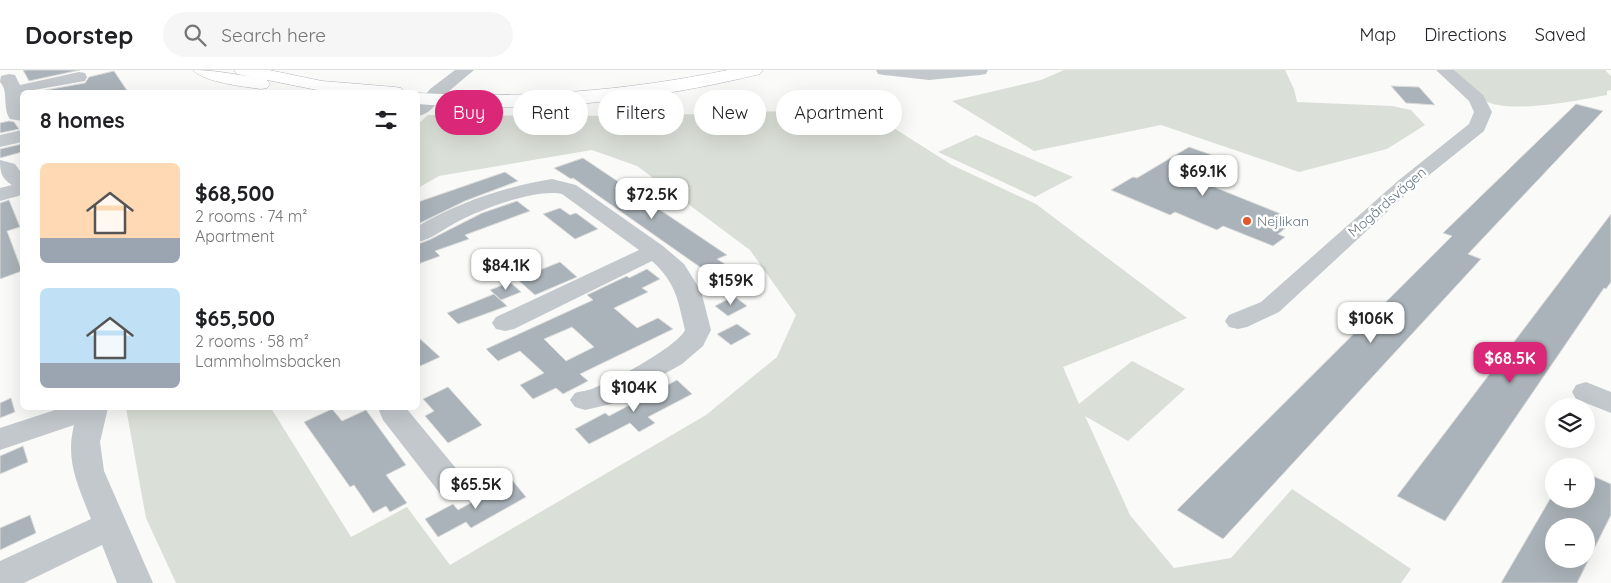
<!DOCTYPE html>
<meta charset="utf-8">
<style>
body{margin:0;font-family:Quicksand,sans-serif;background:#f6f6f6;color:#202124;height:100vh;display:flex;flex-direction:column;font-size:19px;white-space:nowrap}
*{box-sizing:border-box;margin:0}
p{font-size:16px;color:#757577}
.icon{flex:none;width:28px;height:28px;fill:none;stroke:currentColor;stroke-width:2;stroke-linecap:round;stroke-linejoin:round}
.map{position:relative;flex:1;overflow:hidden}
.sheet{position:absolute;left:20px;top:20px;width:400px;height:320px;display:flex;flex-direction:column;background:#fff;border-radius:8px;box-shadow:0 5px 20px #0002}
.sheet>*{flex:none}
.guide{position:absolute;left:435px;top:20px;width:475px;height:45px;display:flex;gap:10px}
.buttons{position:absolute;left:1545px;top:328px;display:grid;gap:10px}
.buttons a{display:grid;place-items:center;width:50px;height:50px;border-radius:50%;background:#fff;box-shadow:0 5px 20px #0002;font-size:25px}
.price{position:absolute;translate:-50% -42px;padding:0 11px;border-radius:10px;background:#fff;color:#222;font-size:16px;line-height:32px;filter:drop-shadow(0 1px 2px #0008)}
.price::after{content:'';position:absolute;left:50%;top:30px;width:15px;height:11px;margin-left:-8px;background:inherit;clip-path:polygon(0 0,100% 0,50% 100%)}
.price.on{background:#db2777;color:#fff}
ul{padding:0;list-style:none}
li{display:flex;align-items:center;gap:15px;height:125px;padding:0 20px}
li span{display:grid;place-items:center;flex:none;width:140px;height:100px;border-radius:8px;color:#555}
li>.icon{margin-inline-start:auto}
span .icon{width:60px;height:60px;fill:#fffc;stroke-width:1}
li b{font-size:21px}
h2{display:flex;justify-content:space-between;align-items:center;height:60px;padding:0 20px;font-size:21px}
.chip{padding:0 18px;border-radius:22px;background:#fff;box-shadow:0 5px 20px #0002;font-size:18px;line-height:45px}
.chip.on{background:#db2777;color:#fff}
header{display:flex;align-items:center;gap:30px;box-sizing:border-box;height:70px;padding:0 25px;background:#fff;border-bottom:1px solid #e0e0e0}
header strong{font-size:24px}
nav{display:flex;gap:28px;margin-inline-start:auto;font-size:18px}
.search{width:350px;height:45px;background:#f6f6f6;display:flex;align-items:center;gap:12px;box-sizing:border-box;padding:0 18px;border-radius:28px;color:#757577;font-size:19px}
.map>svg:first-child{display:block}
.green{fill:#dadfd7}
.building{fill:#aab3b9;stroke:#dcdcda;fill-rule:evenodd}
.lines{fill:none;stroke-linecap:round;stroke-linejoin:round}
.major-casing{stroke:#b5babe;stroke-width:1}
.minor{fill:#c3c8cc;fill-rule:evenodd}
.major{fill:#fff;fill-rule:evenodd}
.poi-dot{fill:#e4572e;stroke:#fff;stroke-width:2}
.labels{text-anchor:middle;stroke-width:5;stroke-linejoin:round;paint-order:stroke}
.street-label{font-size:14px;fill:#657683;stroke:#fff}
.poi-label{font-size:14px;fill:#657683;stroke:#fff;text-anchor:start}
</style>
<header>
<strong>Doorstep</strong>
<div class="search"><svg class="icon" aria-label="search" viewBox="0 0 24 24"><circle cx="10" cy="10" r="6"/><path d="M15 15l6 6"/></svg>Search here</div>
<nav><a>Map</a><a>Directions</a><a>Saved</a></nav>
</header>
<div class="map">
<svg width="1611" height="513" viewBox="0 0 1611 513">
<rect width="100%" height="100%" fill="#fafaf8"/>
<path class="green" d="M 1064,0 L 1285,0 L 1294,19 L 1297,32 L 1392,36 L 1411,40 L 1425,55 L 1387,79 L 1299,102 L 1161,55 L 1034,81 L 952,31 L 1041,10 Z
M 1454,0 L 1605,0 L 1611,6 L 1611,20 L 1607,21 L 1607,25 C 1580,30 1507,45 1484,30 C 1473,23 1463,9 1454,0 Z
M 785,41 L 892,57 L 952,95 L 1036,134 L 1187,248 L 1063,297 L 1079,334 L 1132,291 L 1185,319 L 1128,371 L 1085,346 L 1130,445 L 1174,498 L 1231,488 L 1292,419 L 1411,499 L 1401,513 L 176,513 L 146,448 L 126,338 L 271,338 L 351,467 L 407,437 L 450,495 L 706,345 L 777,287 L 796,245 L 750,180 L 637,96 L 592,80 L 439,106 L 418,118 L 418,54 L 428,45 L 639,46 Z
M 976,65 L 1073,107 L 1035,127 L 938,82 Z"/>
<path class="building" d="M 23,0 L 80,0 L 29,11 Z
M 114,1 L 128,22 L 35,22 L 85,13 L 89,7 Z
M 1391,16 L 1419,17 L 1435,35 L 1406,33 Z
M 1576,34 L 1603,41 L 1468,184 L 1481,189 L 1223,469 L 1177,440 L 1452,166 L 1443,163 Z
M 9,51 L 14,52 L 19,59 L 0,63 L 0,53 Z
M 22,74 L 22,82 L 0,88 L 0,79 Z
M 1189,77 L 1229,91 L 1199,111 L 1296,150 L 1278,164 L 1285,167 L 1273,176 L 1223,156 L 1217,160 L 1175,142 L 1170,145 L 1111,120 L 1133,107 L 1137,108 Z
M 583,88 L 727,185 L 717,189 L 731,198 L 725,201 L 738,210 L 720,219 L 702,204 L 707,202 L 573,108 L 571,109 L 554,98 Z
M 505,102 L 518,111 L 465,131 L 418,154 L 418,132 Z
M 9,130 L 20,157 L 7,161 L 22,201 L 0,209 L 0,133 Z
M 517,131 L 530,141 L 465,165 L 469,169 L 435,181 L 440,186 L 418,194 L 418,174 L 429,170 L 482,143 Z
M 560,138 L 570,145 L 576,143 L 598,159 L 575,169 L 543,144 Z
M 1611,144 L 1611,212 L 1606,219 L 1604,218 L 1445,451 L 1397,426 Z
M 560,192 L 577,207 L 535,225 L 517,209 Z
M 647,199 L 660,209 L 642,218 L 648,222 L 614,238 L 637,258 L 658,248 L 673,259 L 580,304 L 588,311 L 563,324 L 556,318 L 533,329 L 520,315 L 544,303 L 520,281 L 498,291 L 486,279 L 593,230 L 587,225 L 627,206 L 629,208 ZM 572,257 L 594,277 L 566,291 L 544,269 Z
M 510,212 L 521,222 L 501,230 L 490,220 Z
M 494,224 L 507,236 L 458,254 L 447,243 Z
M 734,226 L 747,236 L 728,246 L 715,236 Z
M 737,254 L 751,264 L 731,275 L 717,264 Z
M 418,267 L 440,287 L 418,297 Z
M 677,310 L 692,324 L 648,347 L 655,353 L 639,362 L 630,353 L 589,374 L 575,359 L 605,343 L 609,346 Z
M 448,317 L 482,355 L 448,373 L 425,346 L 434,341 L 423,329 Z
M 11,328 L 15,342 L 0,348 L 0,333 Z
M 332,339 L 342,351 L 366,340 L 406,395 L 386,405 L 407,433 L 390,442 L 386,436 L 373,443 L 354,415 L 350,417 L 304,352 Z
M 23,376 L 28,392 L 0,404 L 0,386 Z
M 1586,403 L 1611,414 L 1611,445 L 1577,513 L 1501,513 L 1550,429 L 1586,429 ZM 1554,456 L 1586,456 L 1586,489 L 1554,489 Z
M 512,410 L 526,427 L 471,458 L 466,452 L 438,467 L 425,449 L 453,434 L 458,440 Z
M 30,445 L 36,463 L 0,480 L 0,458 Z"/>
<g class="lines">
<g class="major-casing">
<path id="major" d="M 193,0 C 214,0 232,4 253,7 L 237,4 L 234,0 L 269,0 L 322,11 L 395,17 L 401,18 L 404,22 L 322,21 L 267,10 L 270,14 L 267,18 L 261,19 C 246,17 202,12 193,0 Z
M 728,0 L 763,0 L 760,4 C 650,31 531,44 418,34 L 418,23 C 523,29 626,21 728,0 Z"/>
</g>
<path class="minor" d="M 455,0 L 474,0 L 442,27 L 437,28 L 439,30 C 434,38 426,45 418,46 L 418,32 L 429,25 L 427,23 L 430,19 Z
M 876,0 L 988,0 L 986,4 L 980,5 L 929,10 L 884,5 L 878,4 Z
M 1436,0 L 1454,0 L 1483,25 L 1492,42 L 1484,61 L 1413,118 L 1279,242 L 1247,257 L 1238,259 L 1229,257 L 1225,251 L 1229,245 L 1261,232 L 1399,110 L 1469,54 L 1474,42 L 1469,31 Z
M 79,2 L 85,3 L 87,7 L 85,11 L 22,22 L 22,51 L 10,49 C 2,38 9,21 0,12 L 1,6 L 9,4 L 15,5 L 20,15 Z
M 22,60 L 22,72 L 0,77 L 0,65 Z
M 0,90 L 15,94 L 22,104 L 22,125 L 0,131 L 0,118 L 12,115 C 1,108 0,102 0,90 Z
M 552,109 L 576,115 L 663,176 L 684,194 L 701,221 L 711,260 L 703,276 L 682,294 L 611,334 L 585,340 L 575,337 L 570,330 L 575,323 C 581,321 588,321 594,318 C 612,312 678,276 685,260 C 678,230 676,213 652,191 L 514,259 L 505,261 L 496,259 L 492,253 L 496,247 L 639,180 L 562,124 C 538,118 481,139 459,151 C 445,158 432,169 418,172 L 418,156 C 460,132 504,117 552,109 Z
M 1586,312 L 1611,322 L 1611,343 L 1576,329 L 1572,322 L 1576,315 Z
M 61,338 L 108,338 L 100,372 L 104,401 L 153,513 L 117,513 L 102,475 L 24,513 L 0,513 L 0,491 L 91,449 C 78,415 65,391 74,355 L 0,380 L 0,358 Z
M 378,338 L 406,338 L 464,408 L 469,417 L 464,426 L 453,429 L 442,426 L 383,350 Z"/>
<use href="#major" class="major"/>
</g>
<circle class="poi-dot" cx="1247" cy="151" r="5"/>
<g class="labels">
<g class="street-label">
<text transform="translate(1387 132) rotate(-41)" y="5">Mogårdsvägen</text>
</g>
<g class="poi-label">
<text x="1257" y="156">Nejlikan</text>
</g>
</g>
</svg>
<div class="buttons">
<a><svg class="icon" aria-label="layers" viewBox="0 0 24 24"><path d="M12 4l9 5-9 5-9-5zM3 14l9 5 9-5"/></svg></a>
<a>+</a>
<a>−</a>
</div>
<b class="price" style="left:1203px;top:127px">$69.1K</b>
<b class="price" style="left:652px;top:150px">$72.5K</b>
<b class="price" style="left:506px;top:221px">$84.1K</b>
<b class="price" style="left:731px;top:236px">$159K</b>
<b class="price" style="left:1371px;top:274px">$106K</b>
<b class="price on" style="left:1510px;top:314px">$68.5K</b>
<b class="price" style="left:634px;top:343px">$104K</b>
<b class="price" style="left:476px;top:440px">$65.5K</b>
<div class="guide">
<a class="chip on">Buy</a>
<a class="chip">Rent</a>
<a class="chip">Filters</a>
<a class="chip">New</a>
<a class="chip">Apartment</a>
</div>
<section class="sheet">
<h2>8 homes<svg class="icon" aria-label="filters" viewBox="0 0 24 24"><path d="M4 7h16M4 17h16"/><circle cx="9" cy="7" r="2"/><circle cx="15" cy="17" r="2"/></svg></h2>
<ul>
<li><span style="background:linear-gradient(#ffd9b3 75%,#9aa5b1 0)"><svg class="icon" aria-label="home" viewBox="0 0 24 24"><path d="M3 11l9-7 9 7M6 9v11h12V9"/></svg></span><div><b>$68,500</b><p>2 rooms · 74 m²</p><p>Apartment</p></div></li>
<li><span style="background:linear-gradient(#bfe0f5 75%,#9aa5b1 0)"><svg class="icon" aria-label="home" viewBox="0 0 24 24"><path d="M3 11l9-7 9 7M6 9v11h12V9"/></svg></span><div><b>$65,500</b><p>2 rooms · 58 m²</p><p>Lammholmsbacken</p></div></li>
</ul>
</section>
</div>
